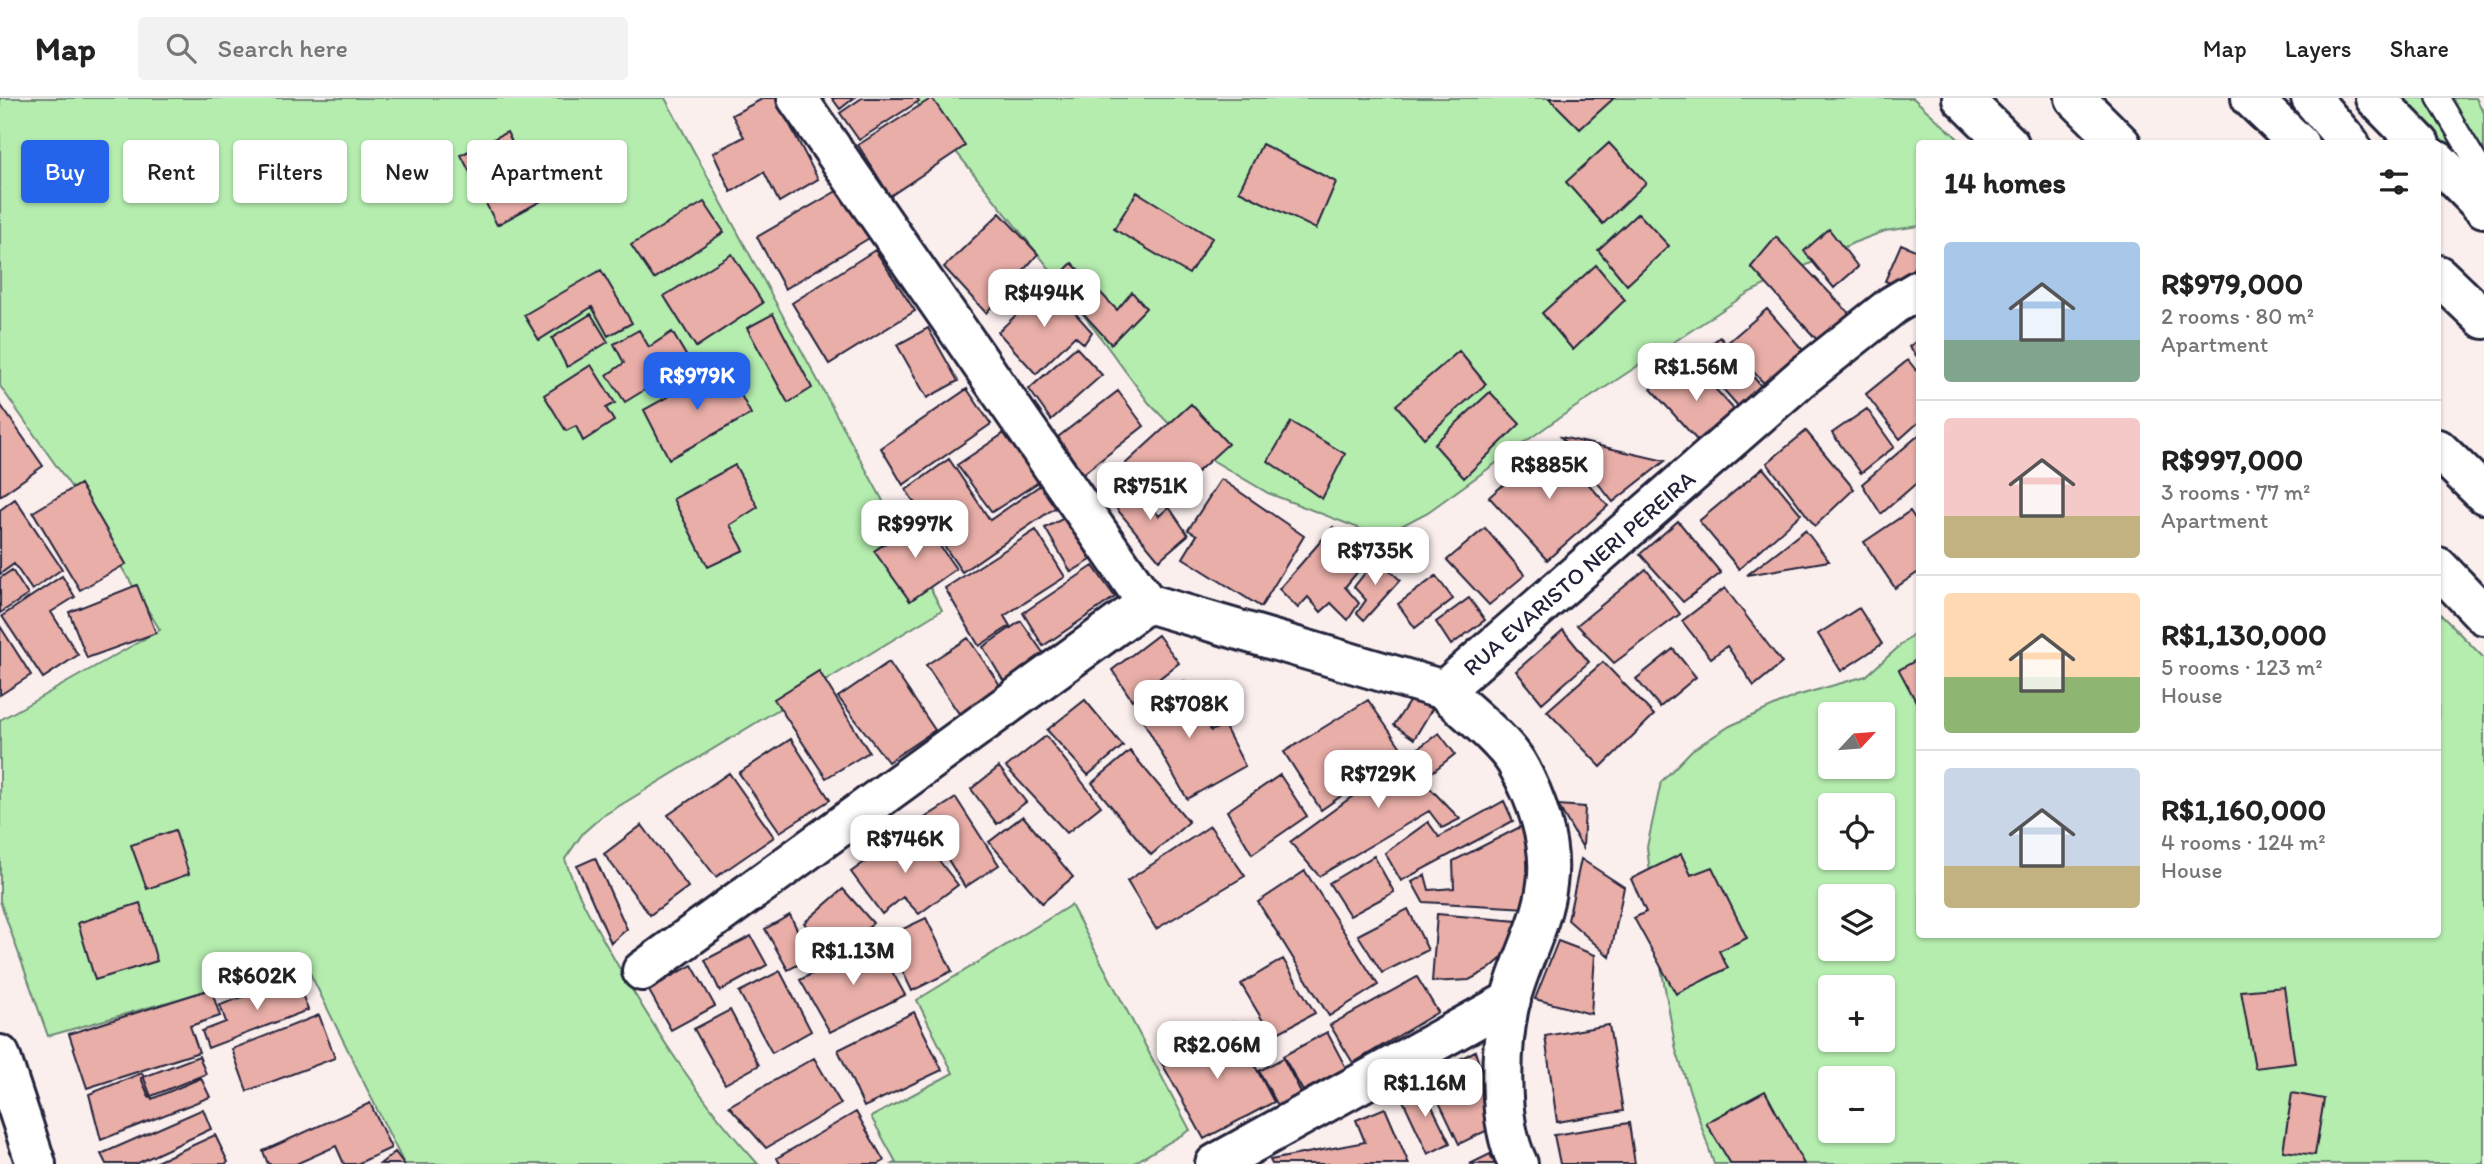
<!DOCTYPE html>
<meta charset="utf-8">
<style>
body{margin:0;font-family:Itim,sans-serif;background:#f2f2f2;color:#222;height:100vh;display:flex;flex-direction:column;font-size:26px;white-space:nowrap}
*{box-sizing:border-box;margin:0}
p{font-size:23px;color:#767676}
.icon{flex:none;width:38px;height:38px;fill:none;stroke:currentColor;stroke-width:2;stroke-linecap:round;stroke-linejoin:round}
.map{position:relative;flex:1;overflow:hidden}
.panel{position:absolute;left:1916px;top:42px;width:525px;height:798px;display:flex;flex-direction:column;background:#fff;border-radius:7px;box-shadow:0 2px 5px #0004}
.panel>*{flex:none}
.guide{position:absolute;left:21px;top:42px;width:665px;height:63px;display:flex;gap:14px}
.needle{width:46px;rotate:64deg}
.fabs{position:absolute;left:1818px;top:604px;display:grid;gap:14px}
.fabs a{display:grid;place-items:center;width:77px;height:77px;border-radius:7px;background:#fff;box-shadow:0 2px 5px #0004;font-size:35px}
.price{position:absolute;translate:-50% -60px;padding:0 16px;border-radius:14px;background:#fff;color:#222;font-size:23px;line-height:46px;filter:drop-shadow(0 2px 4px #0008)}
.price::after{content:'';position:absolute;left:50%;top:42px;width:21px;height:16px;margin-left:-10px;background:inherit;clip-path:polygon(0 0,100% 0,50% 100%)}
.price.on{background:#2563eb;color:#fff}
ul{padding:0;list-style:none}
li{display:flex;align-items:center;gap:21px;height:175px;padding:0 28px}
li+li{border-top:2px solid #e0e0e0}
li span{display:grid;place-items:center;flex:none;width:196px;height:140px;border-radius:7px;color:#555}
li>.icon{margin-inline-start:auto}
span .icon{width:84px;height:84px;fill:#fffc;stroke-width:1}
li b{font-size:30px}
h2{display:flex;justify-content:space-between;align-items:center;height:84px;padding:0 28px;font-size:30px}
.chip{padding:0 24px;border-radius:7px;background:#fff;box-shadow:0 2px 5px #0004;font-size:24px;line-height:63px}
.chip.on{background:#2563eb;color:#fff}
header{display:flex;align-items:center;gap:42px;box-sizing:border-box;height:98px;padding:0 35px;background:#fff;border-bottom:2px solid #e0e0e0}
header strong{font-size:33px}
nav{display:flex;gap:38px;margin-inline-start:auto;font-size:24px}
.search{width:490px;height:63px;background:#f2f2f2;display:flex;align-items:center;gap:18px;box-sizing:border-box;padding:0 24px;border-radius:7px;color:#767676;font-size:26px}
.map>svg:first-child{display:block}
.green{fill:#b5edaf;stroke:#6c8875;stroke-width:2;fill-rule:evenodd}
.building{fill:#e9aea8;stroke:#22223b;stroke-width:2}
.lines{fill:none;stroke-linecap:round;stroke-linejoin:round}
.lane-casing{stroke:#22223b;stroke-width:26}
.street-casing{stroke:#22223b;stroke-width:44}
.secondary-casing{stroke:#22223b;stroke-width:44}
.highway-casing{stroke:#22223b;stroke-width:44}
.lane{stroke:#fff;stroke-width:21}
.street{stroke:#fff;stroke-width:38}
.secondary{stroke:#fff;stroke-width:38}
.highway{stroke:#fff;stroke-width:38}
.labels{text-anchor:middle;stroke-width:5;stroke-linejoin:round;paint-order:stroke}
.street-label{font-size:23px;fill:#22223b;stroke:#fff}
</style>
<header>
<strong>Map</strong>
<div class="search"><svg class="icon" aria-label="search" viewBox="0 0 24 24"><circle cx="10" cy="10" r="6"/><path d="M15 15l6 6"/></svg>Search here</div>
<nav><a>Map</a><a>Layers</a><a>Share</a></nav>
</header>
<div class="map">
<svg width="2484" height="1066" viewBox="0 0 2484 1066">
<rect width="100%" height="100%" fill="#fbefee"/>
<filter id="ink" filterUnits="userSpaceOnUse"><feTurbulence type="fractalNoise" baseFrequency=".0143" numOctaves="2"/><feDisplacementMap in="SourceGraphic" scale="14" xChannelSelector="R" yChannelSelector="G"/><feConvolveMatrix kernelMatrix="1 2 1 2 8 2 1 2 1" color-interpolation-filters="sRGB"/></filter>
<g filter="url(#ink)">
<path class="green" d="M 0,0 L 665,0 L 942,512 L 601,719 L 583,735 L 565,761 C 577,798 598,832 617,866 C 658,937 702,1005 758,1066 L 404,1066 L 305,865 L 48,938 L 0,803 L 0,622 L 160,532 L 79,400 L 0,288 Z
M 913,0 L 1913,0 L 1963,45 L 1920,46 L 1920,128 L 1885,133 L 1853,145 L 1748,195 L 1553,324 L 1428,414 L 1392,433 L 1371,435 L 1268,395 L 1202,356 L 1176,333 L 1149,305 L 1046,166 Z
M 2391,0 L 2476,0 L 2484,15 L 2484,91 Z
M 2438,514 L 2484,560 L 2484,1066 L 1714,1066 L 1676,952 L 1661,868 L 1647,749 L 1661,684 L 1692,652 L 1730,628 L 1796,598 L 1866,578 L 1920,530 L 1920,836 L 2438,836 ZM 1830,616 L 1883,616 L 1883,668 L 1830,668 ZM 1830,707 L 1883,707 L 1883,760 L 1830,760 ZM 1830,798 L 1883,798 L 1883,850 L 1830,850 ZM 1830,889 L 1883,889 L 1883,942 L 1830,942 ZM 1830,980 L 1883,980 L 1883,1032 L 1830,1032 Z
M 1071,807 L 1190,1032 L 1132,1066 L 893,1066 L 896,1064 L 871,1019 L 953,975 L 917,902 Z"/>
<path class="building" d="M 764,0 L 776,0 L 818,81 L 779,104 L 764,74 L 731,94 L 713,55 L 744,39 L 732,17 Z
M 832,0 L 854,0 L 840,11 Z
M 862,0 L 917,0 L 919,3 L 859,42 L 840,15 Z
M 932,0 L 965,48 L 890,98 L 858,47 Z
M 1549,0 L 1614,0 L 1580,31 Z
M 507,34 L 541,103 L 497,127 L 461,57 Z
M 1609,45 L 1646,85 L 1603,126 L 1566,84 Z
M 1262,46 L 1336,84 L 1316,131 L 1239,93 Z
M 842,90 L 871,139 L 785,191 L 757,139 Z
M 1137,94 L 1212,140 L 1189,176 L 1114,131 Z
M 704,104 L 724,134 L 654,181 L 631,147 Z
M 1000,115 L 1038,156 L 986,215 L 944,169 Z
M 1638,115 L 1669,148 L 1627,187 L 1598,152 Z
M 1829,131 L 1858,169 L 1834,190 L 1804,153 Z
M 1776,139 L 1849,215 L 1819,244 L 1751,169 Z
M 1901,146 L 1920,154 L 1905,191 L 1885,183 Z
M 875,152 L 915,213 L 829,266 L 792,205 Z
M 732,156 L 763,205 L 696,249 L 664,198 Z
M 1072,165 L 1117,212 L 1132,194 L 1146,210 L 1111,246 L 1054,183 Z
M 1596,167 L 1625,202 L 1573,252 L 1542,215 Z
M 601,172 L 632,225 L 608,238 L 592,209 L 539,242 L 524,217 Z
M 1049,186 L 1092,234 L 1084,246 L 1075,238 L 1036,276 L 998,234 Z
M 1767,211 L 1808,258 L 1771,293 L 1727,245 Z
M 591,216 L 608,244 L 567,269 L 552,240 Z
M 773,216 L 812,290 L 788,305 L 747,230 Z
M 928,230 L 958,283 L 927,300 L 897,247 Z
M 639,232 L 649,249 L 672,234 L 690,264 L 625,304 L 607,277 L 624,265 L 614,246 Z
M 1720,239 L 1761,288 L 1738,308 L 1695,259 Z
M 1920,240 L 1920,262 L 1909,249 Z
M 1076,249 L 1102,277 L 1051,322 L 1029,291 Z
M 1459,253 L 1486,286 L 1424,340 L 1396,307 Z
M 1687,260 L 1741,319 L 1705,351 L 1651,291 Z
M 1908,262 L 1920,277 L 1920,323 L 1900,341 L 1866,296 Z
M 591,267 L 615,305 L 606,310 L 614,323 L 583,343 L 576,328 L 566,333 L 544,297 Z
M 725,267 L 751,316 L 669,361 L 644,312 Z
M 967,291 L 991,326 L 903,387 L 881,350 Z
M 1118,293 L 1144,328 L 1083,376 L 1058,339 Z
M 1490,294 L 1520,326 L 1464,380 L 1434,346 Z
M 0,306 L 43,368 L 0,398 Z
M 1191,306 L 1228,346 L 1161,407 L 1125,366 Z
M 1867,311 L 1894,349 L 1861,375 L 1832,335 Z
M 1291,324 L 1345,356 L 1322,401 L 1268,363 Z
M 1012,330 L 1045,380 L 992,414 L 957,367 Z
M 1806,333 L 1854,391 L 1815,428 L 1767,365 Z
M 1920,336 L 1920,382 L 1881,416 L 1862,386 Z
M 1561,339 L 1665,363 L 1613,404 Z
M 1552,345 L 1608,408 L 1547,462 L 1489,399 Z
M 949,361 L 990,422 L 1045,384 L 1059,407 L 962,474 L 906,392 Z
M 735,367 L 758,409 L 730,427 L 744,452 L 708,469 L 673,401 Z
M 1763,370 L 1801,416 L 1739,471 L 1699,423 Z
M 1221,381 L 1304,438 L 1261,509 L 1183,460 L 1197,437 L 1188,432 Z
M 80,386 L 126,466 L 80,492 L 33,414 Z
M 1133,386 L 1159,418 L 1169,409 L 1188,437 L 1159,462 L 1111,404 Z
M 15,401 L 62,471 L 32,492 L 14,466 L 0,476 L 0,412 Z
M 1910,413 L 1920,428 L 1920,473 L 1895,490 L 1864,444 Z
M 1066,419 L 1091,462 L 1071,474 L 1045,430 Z
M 921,421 L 956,471 L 910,503 L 874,453 Z
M 1678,423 L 1721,475 L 1683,504 L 1640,456 Z
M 1333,429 L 1369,460 L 1345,489 L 1359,505 L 1348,522 L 1331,505 L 1321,514 L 1308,499 L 1298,510 L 1279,491 Z
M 1485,430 L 1525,477 L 1489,507 L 1447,462 Z
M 1036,432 L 1065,479 L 1004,518 L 1010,528 L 979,548 L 945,490 Z
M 1805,432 L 1829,463 L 1747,477 Z
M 1377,460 L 1400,482 L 1364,522 L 1357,515 L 1366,502 L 1354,489 Z
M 1093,468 L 1115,499 L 1043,548 L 1023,515 Z
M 1646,471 L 1680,516 L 1614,565 L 1577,527 Z
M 12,472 L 28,497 L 0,515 L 0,480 Z
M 62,478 L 75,499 L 51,514 L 78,557 L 43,580 L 2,518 Z
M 1436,478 L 1453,501 L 1415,530 L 1398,506 Z
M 137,487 L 156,535 L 87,560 L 69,514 Z
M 1725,490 L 1782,565 L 1754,588 L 1727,548 L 1711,560 L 1682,523 Z
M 1469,500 L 1485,522 L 1451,547 L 1436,524 Z
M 1859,510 L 1882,546 L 1841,573 L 1818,536 Z
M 1021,523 L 1046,559 L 1006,587 L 983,549 Z
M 0,528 L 31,577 L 0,597 Z
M 1563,532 L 1589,564 L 1542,605 L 1516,573 Z
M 1158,537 L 1179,565 L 1132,602 L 1112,572 Z
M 968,540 L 1004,593 L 964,623 L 926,567 Z
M 1673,551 L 1696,579 L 1660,609 L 1636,581 Z
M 1920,560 L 1920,611 L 1899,572 Z
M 889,564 L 935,632 L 888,664 L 838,599 Z
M 1603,564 L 1654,617 L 1601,669 L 1547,613 Z
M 819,573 L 869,654 L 826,680 L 774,601 Z
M 1184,583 L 1211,633 L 1224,627 L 1245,668 L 1187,701 L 1135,608 Z
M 1412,599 L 1432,611 L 1414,641 L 1394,627 Z
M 1085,602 L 1123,648 L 1088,677 L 1047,632 Z
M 1368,602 L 1404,654 L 1321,712 L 1284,654 Z
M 1439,635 L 1455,656 L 1422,682 L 1460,721 L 1442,730 L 1429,713 L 1319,778 L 1290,744 Z
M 1046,638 L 1101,708 L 1067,735 L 1006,669 Z
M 791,641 L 830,702 L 780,734 L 739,675 Z
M 1130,653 L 1189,724 L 1151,757 L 1092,685 Z
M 999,669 L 1026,704 L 997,726 L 971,691 Z
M 729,675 L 774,739 L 716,779 L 668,717 Z
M 1280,677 L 1307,718 L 1252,756 L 1227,713 Z
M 956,700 L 999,767 L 965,789 L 923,721 Z
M 1504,703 L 1513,723 L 1401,783 L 1385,755 L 1428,724 L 1439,739 Z
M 1558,707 L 1585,709 L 1583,750 Z
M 1023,718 L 1073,779 L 1042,805 L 989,744 Z
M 1530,724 L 1527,810 L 1423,804 L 1412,784 L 1425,777 L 1429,792 L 1454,790 L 1453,763 Z
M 642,727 L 688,789 L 650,817 L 604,756 Z
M 1210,728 L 1245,778 L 1156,831 L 1127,783 Z
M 913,729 L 958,787 L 919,816 L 903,799 L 882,816 L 851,774 Z
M 175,732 L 189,776 L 147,791 L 131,747 Z
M 1681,756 L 1691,777 L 1712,769 L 1747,840 L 1719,853 L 1728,870 L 1676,896 L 1634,820 L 1646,814 L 1631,781 Z
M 1374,758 L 1394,794 L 1350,818 L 1329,785 Z
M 595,760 L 627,831 L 611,845 L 577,768 Z
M 1581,761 L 1624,789 L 1610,859 L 1568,822 Z
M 1305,773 L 1378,887 L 1329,918 L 1258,804 Z
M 843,791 L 873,825 L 835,864 L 804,825 Z
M 140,805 L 157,863 L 95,882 L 78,825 Z
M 1408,811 L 1428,852 L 1382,875 L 1358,837 Z
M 1437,816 L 1517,823 L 1510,845 L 1502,860 L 1488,872 L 1469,882 L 1432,884 Z
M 790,817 L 811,860 L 788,872 L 765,831 Z
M 926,820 L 952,873 L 912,893 L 886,839 Z
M 751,838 L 767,867 L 720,893 L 705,862 Z
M 875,842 L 905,897 L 830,934 L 800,882 Z
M 1558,843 L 1595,857 L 1591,916 L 1535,901 Z
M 1283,861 L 1315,915 L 1272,938 L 1241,886 Z
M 692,867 L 715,908 L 671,932 L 648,891 Z
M 780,873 L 811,933 L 772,955 L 739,894 Z
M 1417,879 L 1438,914 L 1353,965 L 1330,927 Z
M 296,880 L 308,912 L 208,950 L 202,933 L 226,924 L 220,907 Z
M 2284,889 L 2295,965 L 2255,970 L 2241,893 Z
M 211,891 L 220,918 L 190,928 L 199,954 L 87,990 L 69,936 Z
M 730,912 L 759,967 L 725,986 L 694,931 Z
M 914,914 L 942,972 L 864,1009 L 838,952 Z
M 319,917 L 335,960 L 247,993 L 232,951 Z
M 1232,924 L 1274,1004 L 1204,1041 L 1160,962 Z
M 1609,927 L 1623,1013 L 1557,1024 L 1545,938 Z
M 1327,934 L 1346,970 L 1303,993 L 1283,958 Z
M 1475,953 L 1498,1027 L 1459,1046 L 1427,979 Z
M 199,958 L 206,976 L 149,999 L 141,980 Z
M 814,960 L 841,1006 L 766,1050 L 729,1008 Z
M 1283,960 L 1304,1000 L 1281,1013 L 1259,973 Z
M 142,975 L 152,1001 L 201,980 L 210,999 L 101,1042 L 89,996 Z
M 1421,986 L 1450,1045 L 1428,1056 L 1400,996 Z
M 1765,993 L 1804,1066 L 1731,1066 L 1706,1025 Z
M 2292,995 L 2324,1001 L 2315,1057 L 2283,1053 Z
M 370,1005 L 391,1050 L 357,1066 L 344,1066 L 336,1048 L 296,1066 L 268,1066 L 263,1053 Z
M 1385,1010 L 1409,1066 L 1272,1066 L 1270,1062 L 1365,1044 L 1356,1022 Z
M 203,1011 L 211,1031 L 136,1066 L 106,1066 L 101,1056 Z
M 856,1014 L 884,1063 L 879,1066 L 780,1066 L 777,1060 Z
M 1629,1025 L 1635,1066 L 1560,1066 L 1554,1037 Z
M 215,1037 L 228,1064 L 225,1066 L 152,1066 Z
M 395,1054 L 404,1066 L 380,1066 Z
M 1490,1056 L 1495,1066 L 1470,1066 Z"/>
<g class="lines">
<g class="lane-casing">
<path id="lane" d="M 2438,0 L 2484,77"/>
</g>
<g class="street-casing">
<path id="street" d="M 797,0 L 1147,505 L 1444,592
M 642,873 L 1147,505
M 1215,1066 L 1511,902"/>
</g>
<g class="secondary-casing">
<path id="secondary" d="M 1962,0 L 2009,46
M 2375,0 L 2420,46
M 2438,63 L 2484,110
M 2438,469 L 2484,517
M 0,957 L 36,1066
M 1518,1066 C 1497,1023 1500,949 1510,903 C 1520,863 1542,828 1547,786 C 1553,746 1536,698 1516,664 C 1501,640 1465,613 1444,592 L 1801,280 L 1893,207 L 1920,191"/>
</g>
<g class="highway-casing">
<path id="highway" d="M 2075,0 L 2121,46
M 2251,0 L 2299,46
M 2311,0 L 2350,46
M 2438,177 L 2484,221
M 2438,351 L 2484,396"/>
</g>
<use href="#lane" class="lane"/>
<use href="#street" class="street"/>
<use href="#secondary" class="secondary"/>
<use href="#highway" class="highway"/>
</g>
</g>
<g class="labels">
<g class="street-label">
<text transform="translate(1579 475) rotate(-41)" y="8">RUA EVARISTO NERI PEREIRA</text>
</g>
</g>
</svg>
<div class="fabs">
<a><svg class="needle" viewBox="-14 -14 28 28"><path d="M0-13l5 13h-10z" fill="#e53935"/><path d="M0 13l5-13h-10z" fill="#767676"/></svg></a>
<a><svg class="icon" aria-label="locate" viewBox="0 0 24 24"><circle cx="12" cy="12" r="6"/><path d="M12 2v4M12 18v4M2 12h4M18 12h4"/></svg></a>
<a><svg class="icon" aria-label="layers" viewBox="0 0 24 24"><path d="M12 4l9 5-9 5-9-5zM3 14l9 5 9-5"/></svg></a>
<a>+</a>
<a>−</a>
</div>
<b class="price" style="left:1044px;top:231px">R$494K</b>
<b class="price" style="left:1696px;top:305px">R$1.56M</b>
<b class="price on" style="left:697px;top:314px">R$979K</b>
<b class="price" style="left:1549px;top:403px">R$885K</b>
<b class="price" style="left:1150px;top:424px">R$751K</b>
<b class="price" style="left:915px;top:462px">R$997K</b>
<b class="price" style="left:1375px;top:489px">R$735K</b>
<b class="price" style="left:1189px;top:642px">R$708K</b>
<b class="price" style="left:1378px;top:712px">R$729K</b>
<b class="price" style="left:905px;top:777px">R$746K</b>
<b class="price" style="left:853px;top:889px">R$1.13M</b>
<b class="price" style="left:257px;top:914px">R$602K</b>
<b class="price" style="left:1217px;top:983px">R$2.06M</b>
<b class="price" style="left:1425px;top:1021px">R$1.16M</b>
<div class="guide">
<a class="chip on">Buy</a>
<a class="chip">Rent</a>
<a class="chip">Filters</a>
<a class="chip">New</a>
<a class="chip">Apartment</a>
</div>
<section class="panel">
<h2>14 homes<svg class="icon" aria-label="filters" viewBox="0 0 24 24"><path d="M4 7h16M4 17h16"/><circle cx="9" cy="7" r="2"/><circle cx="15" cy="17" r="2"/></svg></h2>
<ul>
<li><span style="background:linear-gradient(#a9c7e8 70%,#7fa58c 0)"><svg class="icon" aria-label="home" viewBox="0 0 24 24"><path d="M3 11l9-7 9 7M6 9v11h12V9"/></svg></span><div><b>R$979,000</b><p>2 rooms · 80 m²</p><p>Apartment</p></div></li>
<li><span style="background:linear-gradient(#f6c9c9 70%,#c2b280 0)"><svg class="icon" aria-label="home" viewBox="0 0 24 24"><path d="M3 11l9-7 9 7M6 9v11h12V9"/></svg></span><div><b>R$997,000</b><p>3 rooms · 77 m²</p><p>Apartment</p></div></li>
<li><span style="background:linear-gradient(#ffd9b3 60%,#8fb573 0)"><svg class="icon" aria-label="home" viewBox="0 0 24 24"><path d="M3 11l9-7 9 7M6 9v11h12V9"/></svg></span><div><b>R$1,130,000</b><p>5 rooms · 123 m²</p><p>House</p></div></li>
<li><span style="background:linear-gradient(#c9d6e8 70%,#c2b280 0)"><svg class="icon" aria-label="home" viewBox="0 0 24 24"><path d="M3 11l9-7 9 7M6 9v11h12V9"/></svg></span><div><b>R$1,160,000</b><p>4 rooms · 124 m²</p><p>House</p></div></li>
</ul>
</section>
</div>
